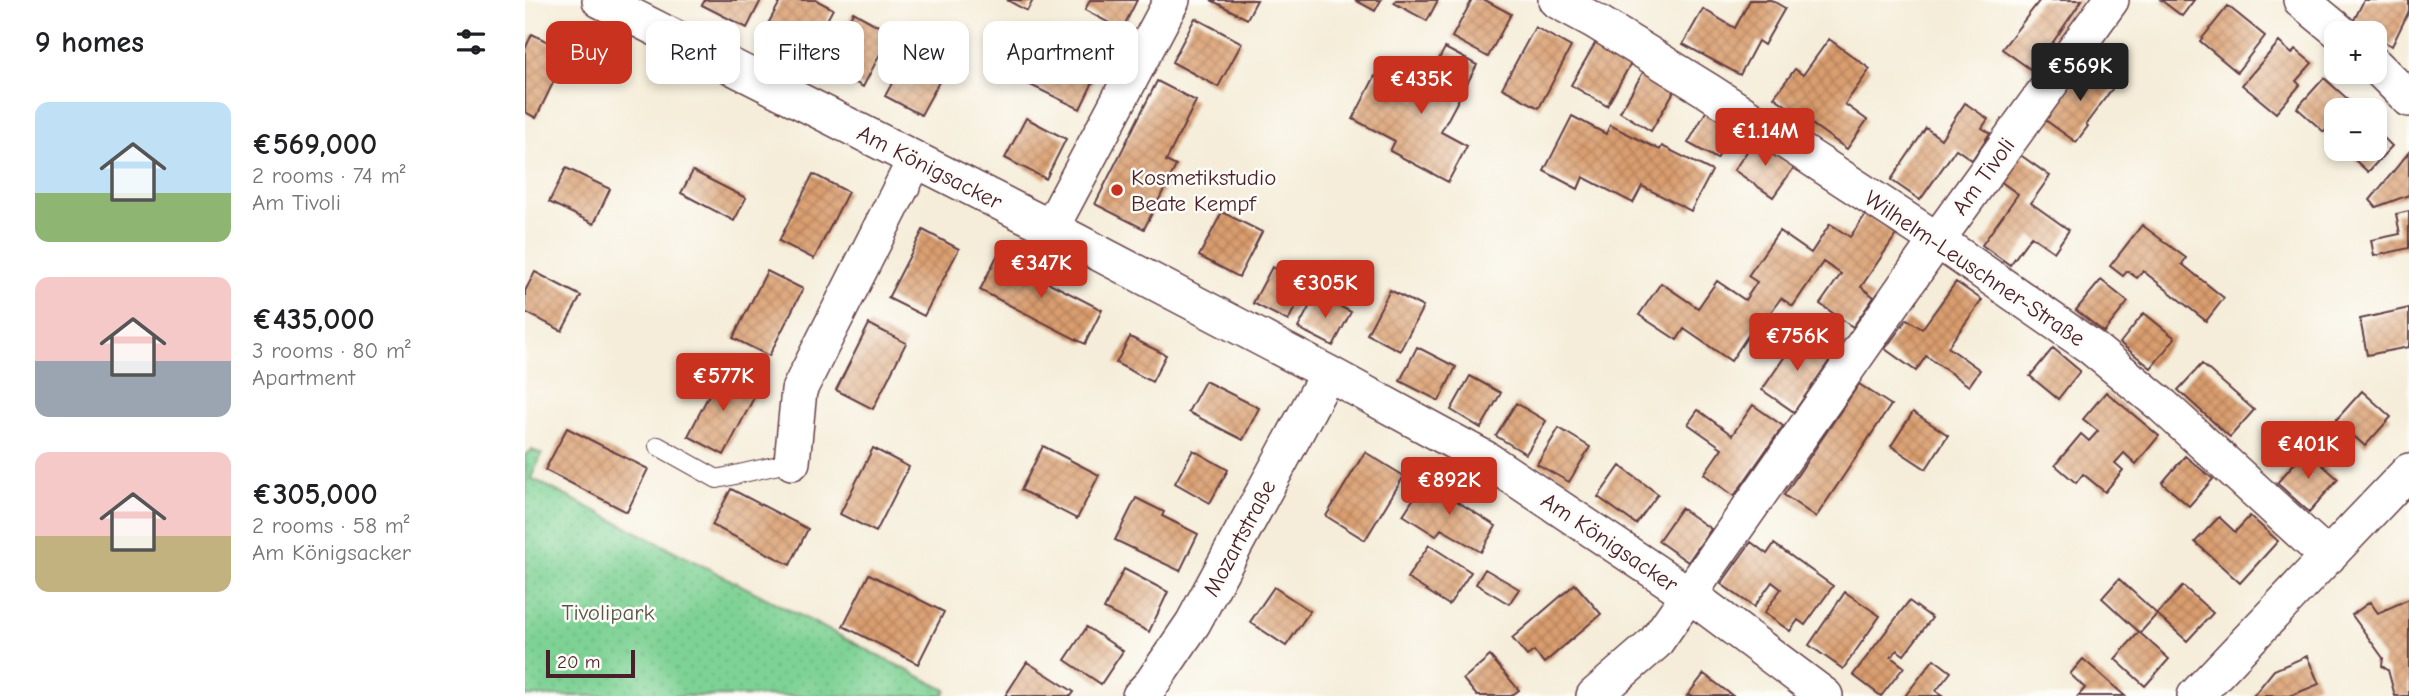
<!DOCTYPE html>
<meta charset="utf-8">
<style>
body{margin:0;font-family:"Comic Neue",sans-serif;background:#f2f2f2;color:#202124;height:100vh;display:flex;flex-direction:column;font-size:26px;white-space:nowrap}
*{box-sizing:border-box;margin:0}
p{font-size:23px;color:#757577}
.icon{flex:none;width:38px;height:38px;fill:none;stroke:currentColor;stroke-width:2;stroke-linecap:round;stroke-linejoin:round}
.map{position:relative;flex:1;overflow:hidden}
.side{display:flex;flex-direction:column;background:#fff;width:525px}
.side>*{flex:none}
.guide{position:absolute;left:21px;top:21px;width:665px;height:63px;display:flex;gap:14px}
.fabs{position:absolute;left:1799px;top:21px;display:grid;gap:14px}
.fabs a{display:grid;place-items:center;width:63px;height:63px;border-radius:14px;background:#fff;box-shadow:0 4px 10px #0003;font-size:35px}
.scale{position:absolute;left:21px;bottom:18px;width:89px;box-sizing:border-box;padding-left:7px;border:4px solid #4a1f2b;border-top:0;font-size:19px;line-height:24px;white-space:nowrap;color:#4a1f2b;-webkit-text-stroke:5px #fdfcf7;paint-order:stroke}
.price{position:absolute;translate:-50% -60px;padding:0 16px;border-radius:7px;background:#c8321e;color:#fff;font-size:23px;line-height:46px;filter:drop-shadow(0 2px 4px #0008)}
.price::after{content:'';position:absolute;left:50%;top:42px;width:21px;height:16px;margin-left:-10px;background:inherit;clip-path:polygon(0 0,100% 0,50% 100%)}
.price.active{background:#222;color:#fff}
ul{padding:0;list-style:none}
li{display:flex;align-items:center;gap:21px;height:175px;padding:0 35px}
li span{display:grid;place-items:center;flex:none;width:196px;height:140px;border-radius:14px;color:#555}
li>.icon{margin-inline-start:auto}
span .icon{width:84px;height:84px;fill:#fffc;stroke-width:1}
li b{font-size:30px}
h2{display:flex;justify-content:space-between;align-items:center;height:84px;padding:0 35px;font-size:30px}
.tag{padding:0 24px;border-radius:14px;background:#fff;box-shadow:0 4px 10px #0003;font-size:24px;line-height:63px}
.tag.active{background:#c8321e;color:#fff}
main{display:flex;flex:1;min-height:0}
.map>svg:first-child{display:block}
.grass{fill:url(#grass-dots);stroke:#647860;stroke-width:2}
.building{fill:url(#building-cross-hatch)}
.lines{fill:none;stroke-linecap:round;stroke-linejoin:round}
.lane-casing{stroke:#643e45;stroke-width:20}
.street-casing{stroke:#643e45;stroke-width:38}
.lane{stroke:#fff;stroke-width:18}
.street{stroke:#fff;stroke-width:35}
.poi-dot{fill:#c8321e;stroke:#fdfcf7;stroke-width:2.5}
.labels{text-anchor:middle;stroke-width:5;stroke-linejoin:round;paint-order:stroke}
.street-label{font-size:23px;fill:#4a1f2b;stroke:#fdfcf7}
.poi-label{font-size:23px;fill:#4a1f2b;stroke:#fdfcf7;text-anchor:start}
.park-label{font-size:23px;fill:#5a554a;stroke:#fdfcf7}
</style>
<main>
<section class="side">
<h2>9 homes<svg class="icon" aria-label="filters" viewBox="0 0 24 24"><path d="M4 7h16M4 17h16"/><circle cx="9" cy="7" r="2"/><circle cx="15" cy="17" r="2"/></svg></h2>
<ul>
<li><span style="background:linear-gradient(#bfe0f5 65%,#8fb573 0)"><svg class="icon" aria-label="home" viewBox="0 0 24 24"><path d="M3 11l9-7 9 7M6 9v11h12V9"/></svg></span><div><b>€569,000</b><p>2 rooms · 74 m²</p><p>Am Tivoli</p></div></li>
<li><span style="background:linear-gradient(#f6c9c9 60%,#9aa5b1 0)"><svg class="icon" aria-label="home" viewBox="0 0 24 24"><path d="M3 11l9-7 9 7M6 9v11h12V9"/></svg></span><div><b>€435,000</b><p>3 rooms · 80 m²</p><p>Apartment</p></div></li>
<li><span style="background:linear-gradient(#f6c9c9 60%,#c2b280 0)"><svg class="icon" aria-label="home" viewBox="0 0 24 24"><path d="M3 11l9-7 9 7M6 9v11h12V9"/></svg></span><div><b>€305,000</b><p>2 rooms · 58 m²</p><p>Am Königsacker</p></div></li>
</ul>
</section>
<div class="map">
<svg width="1884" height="696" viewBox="0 0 1884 696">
<defs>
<pattern id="grass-dots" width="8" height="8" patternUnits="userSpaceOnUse" patternTransform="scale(1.75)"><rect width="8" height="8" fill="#7ed294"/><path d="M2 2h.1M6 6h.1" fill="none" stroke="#6eb480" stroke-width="1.8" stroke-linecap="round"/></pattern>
<pattern id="building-cross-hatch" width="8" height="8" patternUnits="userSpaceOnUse" patternTransform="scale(1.75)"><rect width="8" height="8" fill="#da9e6e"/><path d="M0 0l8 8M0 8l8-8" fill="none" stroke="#b3805b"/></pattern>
</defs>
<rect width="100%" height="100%" fill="#fdfcf7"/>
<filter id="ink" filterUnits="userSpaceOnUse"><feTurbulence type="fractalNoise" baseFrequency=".0143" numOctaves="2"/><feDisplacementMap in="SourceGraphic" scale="14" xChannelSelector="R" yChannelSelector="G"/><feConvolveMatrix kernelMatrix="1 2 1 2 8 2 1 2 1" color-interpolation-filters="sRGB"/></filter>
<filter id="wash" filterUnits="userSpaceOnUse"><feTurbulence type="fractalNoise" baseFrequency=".00686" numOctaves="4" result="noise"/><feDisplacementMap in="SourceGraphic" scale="28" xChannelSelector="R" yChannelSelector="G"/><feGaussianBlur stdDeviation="1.57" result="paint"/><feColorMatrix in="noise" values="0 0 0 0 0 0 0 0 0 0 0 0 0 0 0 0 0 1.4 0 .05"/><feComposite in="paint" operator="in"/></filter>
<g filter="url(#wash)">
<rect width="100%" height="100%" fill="#f5edd9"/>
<path class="grass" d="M 7,450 L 17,454 L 6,478 L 421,690 L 418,696 L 0,696 L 0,455 Z"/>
<g id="blocks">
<path class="building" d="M 180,0 L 236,0 L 222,28 L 177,5 Z
M 256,0 L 291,0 L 308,9 L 282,57 L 238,33 Z
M 482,0 L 508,0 L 502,11 Z
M 565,0 L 612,0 L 597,30 L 560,10 Z
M 686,0 L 732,0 L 722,19 Z
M 830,0 L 856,0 L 850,11 Z
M 871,0 L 913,0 L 902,21 L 869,3 Z
M 947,0 L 960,0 L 986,14 L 963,57 L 927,37 Z
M 1225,0 L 1246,0 L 1260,8 L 1239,45 L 1233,41 L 1215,75 L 1158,44 L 1178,9 L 1210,28 Z
M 1515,0 L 1557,0 L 1508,71 L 1477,49 Z
M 1636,0 L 1669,0 L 1657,16 Z
M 1839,0 L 1884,0 L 1884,11 L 1867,46 L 1850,38 L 1850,33 L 1840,33 L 1826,26 Z
M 1703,6 L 1740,36 L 1712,72 L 1675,41 Z
M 328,12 L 366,33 L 338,87 L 300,66 Z
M 670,18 L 717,43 L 693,87 L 647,62 Z
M 1010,27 L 1046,47 L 1014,108 L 977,88 Z
M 7,34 L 43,52 L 11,118 L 0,112 L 0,49 Z
M 1304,39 L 1345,69 L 1320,104 L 1342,120 L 1322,149 L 1249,97 L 1270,69 L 1278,75 Z
M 1071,42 L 1106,63 L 1082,106 L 1046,85 Z
M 1754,42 L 1767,54 L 1770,49 L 1787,63 L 1771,81 L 1775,85 L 1751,113 L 1717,85 Z
M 920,48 L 952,65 L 916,132 L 942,146 L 923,182 L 865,151 L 870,141 L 828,119 L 850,76 L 892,99 Z
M 384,52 L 420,71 L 396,115 L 360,96 Z
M 540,53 L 574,70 L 555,109 L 499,82 L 510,59 L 531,70 Z
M 1561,64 L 1590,85 L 1561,124 L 1563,126 L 1551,142 L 1519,119 Z
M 1120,69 L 1151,88 L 1126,131 L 1095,112 Z
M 1799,78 L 1826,102 L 1819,110 L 1811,110 L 1811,119 L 1799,132 L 1772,108 Z
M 632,81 L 671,101 L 641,161 L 651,166 L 619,229 L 570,204 Z
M 1440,103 L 1463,119 L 1457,128 L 1465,133 L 1447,160 L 1431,149 L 1395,200 L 1366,180 L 1401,128 L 1416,139 Z
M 1183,108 L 1212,125 L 1192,159 L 1163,143 Z
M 1047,116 L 1081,134 L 1085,125 L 1135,150 L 1137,146 L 1187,171 L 1166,211 L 1117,186 L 1108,203 L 1058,177 L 1053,189 L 1019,171 Z
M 501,118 L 541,139 L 521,179 L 480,158 Z
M 1850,129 L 1867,146 L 1843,172 L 1818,149 L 1850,149 Z
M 1231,139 L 1270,166 L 1248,197 L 1209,170 Z
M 1884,152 L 1884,195 L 1851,207 L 1845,200 Z
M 1494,154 L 1525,176 L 1506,203 L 1544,230 L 1529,252 L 1506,236 L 1485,265 L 1457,245 L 1493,194 L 1475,181 Z
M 41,168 L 85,189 L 69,224 L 24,202 Z
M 168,171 L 221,198 L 209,221 L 156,193 Z
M 288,174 L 323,192 L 289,259 L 254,241 Z
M 1884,211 L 1884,248 L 1849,256 L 1846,240 L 1875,234 L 1871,214 Z
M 697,212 L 737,232 L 714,277 L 674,256 Z
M 1341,214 L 1371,235 L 1336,287 L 1349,297 L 1328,327 L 1295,304 L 1316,274 L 1298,262 L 1268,306 L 1256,298 L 1243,316 L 1238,313 L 1206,361 L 1159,329 L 1152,340 L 1114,315 L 1136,283 L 1173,308 L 1192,281 L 1220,300 L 1232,282 L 1223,276 L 1254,231 L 1286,253 L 1305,224 L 1325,237 Z
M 1617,225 L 1661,258 L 1657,264 L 1699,298 L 1681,321 L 1618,271 L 1612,278 L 1602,271 L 1598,276 L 1585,266 Z
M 398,230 L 434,249 L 399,316 L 363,298 Z
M 472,256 L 577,310 L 560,344 L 455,290 Z
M 747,267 L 781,285 L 763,321 L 728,303 Z
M 242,271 L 278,289 L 244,356 L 208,338 Z
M 10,272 L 56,296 L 37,331 L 0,312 L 0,291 Z
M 1576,280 L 1603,302 L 1579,332 L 1551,310 Z
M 1431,282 L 1457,300 L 1423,347 L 1455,370 L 1444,386 L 1401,356 L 1391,371 L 1360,349 L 1382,319 L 1397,329 Z
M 865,290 L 898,307 L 875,351 L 842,334 Z
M 791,294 L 826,312 L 808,346 L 773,328 Z
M 1884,308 L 1884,347 L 1842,355 L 1835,319 Z
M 1619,313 L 1650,338 L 1626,368 L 1595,343 Z
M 344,324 L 381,343 L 348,409 L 311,390 Z
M 1275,334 L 1307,357 L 1269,412 L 1237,390 Z
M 605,337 L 641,355 L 627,382 L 591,363 Z
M 892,347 L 931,367 L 914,401 L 875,381 Z
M 1528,348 L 1555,371 L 1533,399 L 1505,376 Z
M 1677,364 L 1729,410 L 1705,437 L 1653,390 Z
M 196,371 L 233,390 L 199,455 L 163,436 Z
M 945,376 L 976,393 L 956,428 L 926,410 Z
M 680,381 L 734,408 L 718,440 L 663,412 Z
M 1334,384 L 1366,405 L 1291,517 L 1259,495 Z
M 1837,391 L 1866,417 L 1840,446 L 1811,420 Z
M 1581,392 L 1634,436 L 1611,464 L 1599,453 L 1590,463 L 1598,470 L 1580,492 L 1558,474 L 1551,483 L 1530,465 L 1556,434 L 1564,441 L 1573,431 L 1558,419 Z
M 991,403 L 1021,421 L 1001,454 L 971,436 Z
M 1228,405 L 1258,426 L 1209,496 L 1179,474 L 1197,448 L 1163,424 L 1173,410 L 1207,435 Z
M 1388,412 L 1423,435 L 1401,469 L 1366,446 Z
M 42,428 L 123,469 L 102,512 L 20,470 Z
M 1034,428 L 1065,447 L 1044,482 L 1012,464 Z
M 518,446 L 574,475 L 552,519 L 496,490 Z
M 348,448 L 384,467 L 351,532 L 315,514 Z
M 668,450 L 703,470 L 685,503 L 650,483 Z
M 1781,450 L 1813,479 L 1784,512 L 1752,483 Z
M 840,452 L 879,476 L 840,540 L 801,516 Z
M 1660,456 L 1688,479 L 1664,506 L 1637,483 Z
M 1095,466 L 1133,494 L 1111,524 L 1073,497 Z
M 900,481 L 971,526 L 956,552 L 916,529 L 911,536 L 878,515 Z
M 206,489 L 283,529 L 265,565 L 187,525 Z
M 611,498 L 639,512 L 637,516 L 673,534 L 655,571 L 590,540 Z
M 1156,508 L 1186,529 L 1163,562 L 1133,541 Z
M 1725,516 L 1753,541 L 1715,583 L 1670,542 L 1694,517 L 1710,532 Z
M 1226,542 L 1242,554 L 1249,544 L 1308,586 L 1280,625 L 1273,620 L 1265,631 L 1239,613 L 1256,589 L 1247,582 L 1229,607 L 1196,584 Z
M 904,545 L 946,572 L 924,605 L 882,578 Z
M 599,569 L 643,592 L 624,632 L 579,609 Z
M 960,569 L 994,589 L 984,604 L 951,584 Z
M 344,574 L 419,612 L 393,664 L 318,626 Z
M 1594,579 L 1632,614 L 1615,633 L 1577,598 Z
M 1050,584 L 1076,614 L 1019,663 L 1009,651 L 1002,656 L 987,638 Z
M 1658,586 L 1688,613 L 1662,641 L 1632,614 Z
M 749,587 L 785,611 L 761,646 L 725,622 Z
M 1320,592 L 1355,616 L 1318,669 L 1284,645 Z
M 1884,599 L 1884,696 L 1870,696 L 1863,670 L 1857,666 L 1858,658 L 1827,615 L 1845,602 L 1853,613 Z
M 1384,601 L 1407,618 L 1379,655 L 1372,650 L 1366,657 L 1379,667 L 1356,696 L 1328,675 Z
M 562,627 L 598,651 L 576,684 L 540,660 Z
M 1614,632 L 1644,659 L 1620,686 L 1590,659 Z
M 965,656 L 994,690 L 986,696 L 952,696 L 938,679 Z
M 1782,656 L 1794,684 L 1765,696 L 1728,696 L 1749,670 Z
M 1409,659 L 1426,672 L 1411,691 L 1417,696 L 1380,696 Z
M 1558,659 L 1573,672 L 1600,696 L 1553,696 L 1560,688 L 1545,674 Z
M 502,662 L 549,692 L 546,696 L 480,696 Z
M 1179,674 L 1208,696 L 1162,696 Z"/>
</g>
</g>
<g filter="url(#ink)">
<use href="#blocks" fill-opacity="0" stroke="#643e45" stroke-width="2"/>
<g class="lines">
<g class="lane-casing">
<path id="lane" d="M 133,446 L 192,479 L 267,462"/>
</g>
<g class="street-casing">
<path id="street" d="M 75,0 L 526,228 L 803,373 L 961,459 L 1165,595 L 1300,696
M 1031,0 L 1070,21 L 1185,92 L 1412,240 L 1566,347 L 1638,406 L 1803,557
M 1776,0 L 1816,33
M 1850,65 L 1884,99
M 526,228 L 647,0
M 267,462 L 274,390 L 390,160
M 615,696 L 627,683 L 668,623 L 803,373
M 1069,696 L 1130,643 L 1412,240 L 1586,0
M 1670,696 L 1884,471"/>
</g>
<use href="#lane" class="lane"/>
<use href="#street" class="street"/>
</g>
</g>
<circle class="poi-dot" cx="592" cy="190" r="7"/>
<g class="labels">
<g class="street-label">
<text transform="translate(405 167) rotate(27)" y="8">Am Königsacker</text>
<text transform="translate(1458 176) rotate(-54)" y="8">Am Tivoli</text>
<text transform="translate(1450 268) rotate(34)" y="8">Wilhelm-Leuschner-Straße</text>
<text transform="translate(714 538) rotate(-62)" y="8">Mozartstraße</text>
<text transform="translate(1085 542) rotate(34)" y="8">Am Königsacker</text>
</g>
<g class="poi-label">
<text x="606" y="185">Kosmetikstudio<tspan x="606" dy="26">Beate Kempf</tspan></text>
</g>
<g class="park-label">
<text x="83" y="620">Tivolipark</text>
</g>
</g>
</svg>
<div class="fabs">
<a>+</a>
<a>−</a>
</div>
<div class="scale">20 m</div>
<b class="price active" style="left:1555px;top:103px">€569K</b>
<b class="price" style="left:896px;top:116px">€435K</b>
<b class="price" style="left:1240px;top:168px">€1.14M</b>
<b class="price" style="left:516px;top:300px">€347K</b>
<b class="price" style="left:800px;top:320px">€305K</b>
<b class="price" style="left:1272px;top:373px">€756K</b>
<b class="price" style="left:198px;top:413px">€577K</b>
<b class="price" style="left:1783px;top:481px">€401K</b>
<b class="price" style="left:924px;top:517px">€892K</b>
<div class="guide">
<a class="tag active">Buy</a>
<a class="tag">Rent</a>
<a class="tag">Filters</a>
<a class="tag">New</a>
<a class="tag">Apartment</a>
</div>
</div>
</main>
